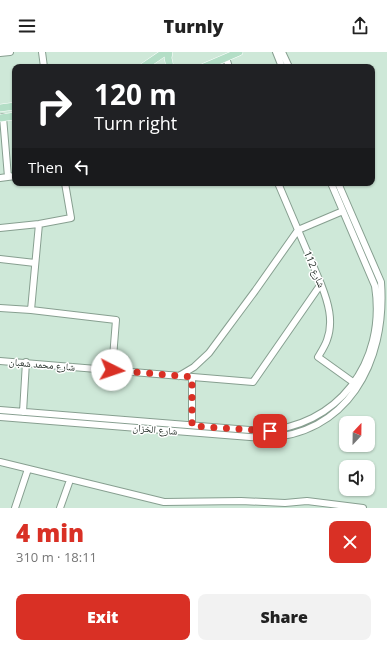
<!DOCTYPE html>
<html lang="en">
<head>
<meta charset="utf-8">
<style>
	:root { --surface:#fff; --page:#f2f2f2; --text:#222; --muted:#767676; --accent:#d93025 }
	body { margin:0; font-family:"Open Sans","Noto Naskh Arabic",sans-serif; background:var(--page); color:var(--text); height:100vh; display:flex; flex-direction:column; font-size:15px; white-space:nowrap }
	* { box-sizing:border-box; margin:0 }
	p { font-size:13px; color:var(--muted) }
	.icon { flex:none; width:22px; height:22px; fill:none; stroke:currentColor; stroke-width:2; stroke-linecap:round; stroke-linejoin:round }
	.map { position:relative; height:456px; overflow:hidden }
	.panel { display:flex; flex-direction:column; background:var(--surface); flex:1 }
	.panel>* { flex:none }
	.hud { position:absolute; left:12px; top:12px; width:363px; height:122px; border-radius:8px; box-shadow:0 1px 3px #0004; background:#202124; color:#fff; overflow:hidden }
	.needle { width:26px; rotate:22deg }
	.controls { position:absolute; left:339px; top:364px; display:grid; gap:8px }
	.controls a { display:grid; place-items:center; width:36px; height:36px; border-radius:8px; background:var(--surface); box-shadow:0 1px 3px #0004; font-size:20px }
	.pin { position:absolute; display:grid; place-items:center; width:34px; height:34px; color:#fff; margin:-17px; border-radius:8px; box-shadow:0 2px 6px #0006 }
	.me { position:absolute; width:44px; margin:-22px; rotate:94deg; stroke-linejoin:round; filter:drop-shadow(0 0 3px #0008) }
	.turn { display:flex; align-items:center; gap:14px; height:84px; padding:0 16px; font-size:18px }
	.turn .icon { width:52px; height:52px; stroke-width:2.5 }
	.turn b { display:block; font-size:28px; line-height:34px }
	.then { display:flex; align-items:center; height:38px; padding:0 16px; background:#0003; gap:8px; font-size:15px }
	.round { display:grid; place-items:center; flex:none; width:42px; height:42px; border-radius:8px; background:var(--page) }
	.headline { display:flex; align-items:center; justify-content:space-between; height:68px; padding:0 16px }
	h1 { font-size:24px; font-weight:800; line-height:30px; color:var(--accent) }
	.cta { display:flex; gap:8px; margin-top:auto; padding:8px 16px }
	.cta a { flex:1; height:46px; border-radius:8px; background:var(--accent); color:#fff; font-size:16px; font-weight:800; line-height:46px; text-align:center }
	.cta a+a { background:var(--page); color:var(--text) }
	header { display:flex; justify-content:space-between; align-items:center; height:52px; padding:0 16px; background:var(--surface); font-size:18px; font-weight:800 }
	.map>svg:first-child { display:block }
</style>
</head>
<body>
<header><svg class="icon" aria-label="menu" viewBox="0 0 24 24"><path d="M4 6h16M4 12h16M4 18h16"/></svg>Turnly<svg class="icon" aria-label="share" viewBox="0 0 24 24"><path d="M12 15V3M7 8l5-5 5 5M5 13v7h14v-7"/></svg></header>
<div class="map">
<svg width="387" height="456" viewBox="0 0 387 456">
	<rect width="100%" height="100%" fill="#cee8d8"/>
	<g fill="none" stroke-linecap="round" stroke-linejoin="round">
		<!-- minor casing -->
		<g stroke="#879f90" stroke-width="8">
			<path id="minor" d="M42,0L44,15
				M276,0L282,15
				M282,0L289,15
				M0,1L10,0
				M226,6L229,15
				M3,65L8,125
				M0,126L15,124
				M278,131L321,232C328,250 334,269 327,288C325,294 321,300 318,305L357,333
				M0,176L39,172L71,166L65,131
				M0,207L35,211
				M0,256L31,258L116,268L112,318
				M31,258L39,172
				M0,309L253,330L321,232
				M179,324L194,315L209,301L255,239L298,178L343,159
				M0,358L261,379C337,376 387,311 375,234L331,131
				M23,360L26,310
				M0,365L263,386C346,384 387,312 381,230L338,131
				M192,373V325
				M0,410L164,450L241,449L285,451L307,449L363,456
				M15,456L28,417
				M60,456L70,428"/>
		</g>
		<!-- major casing -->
		<g stroke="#fff" stroke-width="8">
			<path id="major" d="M169,0L168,6L170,15
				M143,15L165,0
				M204,15L239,0
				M0,56L15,54
				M0,66L15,64"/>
		</g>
		<!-- minor -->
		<use href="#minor" stroke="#fff" stroke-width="6"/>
		<!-- major -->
		<use href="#major" stroke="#b3dec6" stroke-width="7"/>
	</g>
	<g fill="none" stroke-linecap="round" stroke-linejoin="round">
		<!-- route -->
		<path stroke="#d93025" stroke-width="7" stroke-dasharray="0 12.6" d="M112,318L192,325V374L270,379"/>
	</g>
	<g text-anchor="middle" stroke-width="3" stroke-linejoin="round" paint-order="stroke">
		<!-- street labels -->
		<g font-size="10" fill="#212b25" stroke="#fff">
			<text transform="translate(315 217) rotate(67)" y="4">شارع 112</text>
			<text transform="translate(42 312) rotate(5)" y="4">شارع محمد شعبان</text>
			<text transform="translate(155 377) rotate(5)" y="4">شارع الخزان</text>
		</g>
	</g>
</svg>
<div class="controls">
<a><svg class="needle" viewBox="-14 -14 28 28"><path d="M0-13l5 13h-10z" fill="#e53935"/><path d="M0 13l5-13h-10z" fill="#767676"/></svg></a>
<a><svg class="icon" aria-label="sound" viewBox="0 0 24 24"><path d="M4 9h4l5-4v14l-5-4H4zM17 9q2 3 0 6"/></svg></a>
</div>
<div class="pin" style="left:270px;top:379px;background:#d93025"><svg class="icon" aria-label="arrive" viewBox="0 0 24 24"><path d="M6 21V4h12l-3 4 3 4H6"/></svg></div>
<svg class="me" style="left:112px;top:318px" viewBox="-20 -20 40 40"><circle r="19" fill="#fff"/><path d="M0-13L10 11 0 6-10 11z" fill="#d93025"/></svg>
<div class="hud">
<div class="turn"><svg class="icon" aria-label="right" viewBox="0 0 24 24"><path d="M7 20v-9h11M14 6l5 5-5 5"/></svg><div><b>120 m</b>Turn right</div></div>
<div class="then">Then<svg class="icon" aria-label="left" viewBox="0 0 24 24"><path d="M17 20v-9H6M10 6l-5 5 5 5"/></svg></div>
</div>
</div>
<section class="panel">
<div class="headline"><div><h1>4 min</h1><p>310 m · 18:11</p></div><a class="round" style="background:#d93025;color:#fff"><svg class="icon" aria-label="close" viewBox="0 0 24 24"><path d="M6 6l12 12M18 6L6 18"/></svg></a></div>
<div class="cta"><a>Exit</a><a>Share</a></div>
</section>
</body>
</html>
